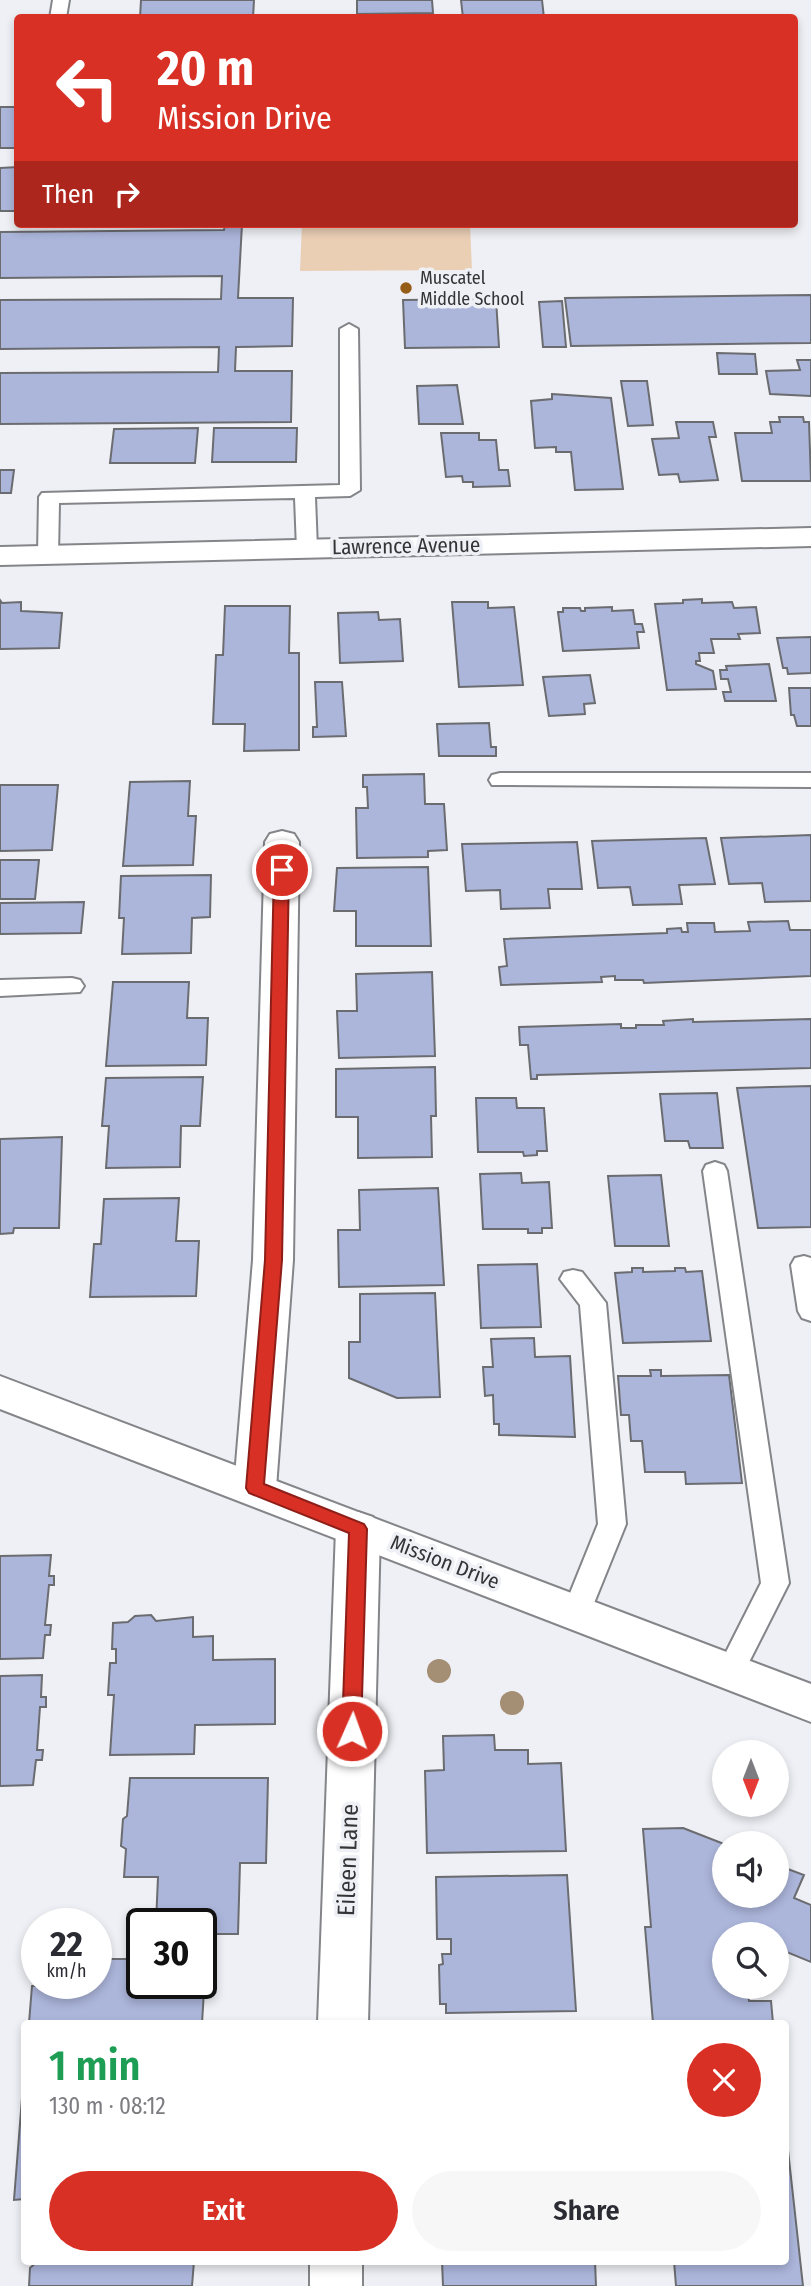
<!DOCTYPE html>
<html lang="en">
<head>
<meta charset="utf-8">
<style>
	:root { --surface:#fff; --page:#f7f7f7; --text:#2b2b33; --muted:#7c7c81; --accent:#d93025 }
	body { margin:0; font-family:"Fira Sans Condensed",sans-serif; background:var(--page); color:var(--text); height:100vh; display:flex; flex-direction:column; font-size:26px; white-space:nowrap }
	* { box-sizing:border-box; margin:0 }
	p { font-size:23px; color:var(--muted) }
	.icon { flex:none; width:38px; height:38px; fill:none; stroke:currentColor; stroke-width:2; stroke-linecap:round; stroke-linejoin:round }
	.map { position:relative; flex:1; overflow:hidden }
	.details { position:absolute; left:21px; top:2020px; width:768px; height:245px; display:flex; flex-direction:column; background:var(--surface); border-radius:7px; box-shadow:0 4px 10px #0003 }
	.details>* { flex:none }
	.hud { position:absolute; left:14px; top:14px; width:784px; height:214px; border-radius:7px; box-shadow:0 4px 10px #0003; background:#d93025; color:#fff; overflow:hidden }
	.needle { width:46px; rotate:180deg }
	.tools { position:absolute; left:712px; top:1740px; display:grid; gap:14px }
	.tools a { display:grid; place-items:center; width:77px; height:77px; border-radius:50%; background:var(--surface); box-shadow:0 4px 10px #0003; font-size:35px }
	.speed { position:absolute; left:21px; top:1908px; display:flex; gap:14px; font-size:35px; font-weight:700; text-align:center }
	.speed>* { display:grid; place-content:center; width:91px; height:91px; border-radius:50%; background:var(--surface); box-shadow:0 4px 10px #0003; line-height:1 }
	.speed small { font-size:18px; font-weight:400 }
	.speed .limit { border:4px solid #111; border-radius:10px; background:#fff; color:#111 }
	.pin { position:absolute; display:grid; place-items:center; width:60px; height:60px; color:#fff; margin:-30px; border:4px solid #fff; border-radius:50%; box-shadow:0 2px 7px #0007 }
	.me { position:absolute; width:77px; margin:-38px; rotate:2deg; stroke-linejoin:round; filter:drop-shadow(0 0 5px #0008) }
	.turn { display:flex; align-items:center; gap:24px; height:147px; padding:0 28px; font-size:32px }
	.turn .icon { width:91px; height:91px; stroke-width:2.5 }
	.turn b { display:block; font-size:49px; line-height:60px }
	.then { display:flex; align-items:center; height:66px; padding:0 28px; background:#0003; gap:14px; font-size:26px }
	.round { display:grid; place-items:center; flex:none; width:74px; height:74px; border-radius:37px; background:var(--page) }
	.overview { display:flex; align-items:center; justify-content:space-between; height:119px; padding:0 28px }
	h1 { font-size:42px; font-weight:600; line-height:52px; color:#1e9e55 }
	.button { display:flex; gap:14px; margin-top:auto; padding:14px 28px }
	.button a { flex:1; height:80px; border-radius:42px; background:var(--accent); color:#fff; font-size:28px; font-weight:600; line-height:80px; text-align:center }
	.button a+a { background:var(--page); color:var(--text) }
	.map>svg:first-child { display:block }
</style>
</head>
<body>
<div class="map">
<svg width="811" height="2286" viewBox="0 0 811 2286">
	<rect width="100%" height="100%" fill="#eff0f5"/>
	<!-- green -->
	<path fill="#ebcfb5" d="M302,224H470L472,270L300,271Z"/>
	<!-- building -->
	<path fill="#acb6db" stroke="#6b6c70" stroke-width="2" d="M141,0H254L253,18H140Z
		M357,0H432L433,13L357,14Z
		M461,0H542L544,18H463Z
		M0,107H18V148H0Z
		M18,167V211H0V168Z
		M225,224H242L238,298H293L292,346L236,347L235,371H292L291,422L0,424V373L218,372L219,347L0,349V300L221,299L222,276L0,278V232L224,230Z
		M811,295V343L571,346L565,298Z
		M496,299L499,347L405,348L403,300Z
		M562,301L566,347H543L539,302Z
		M717,353L755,354L757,374H719Z
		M797,360H811V396L770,394L766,371L800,370Z
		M621,381H647L653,425L628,426Z
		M457,385L463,424H419L417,386Z
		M552,394L611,398L623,489L575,490L571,452H556V447L535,448L531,401L552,399Z
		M779,417H803L804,422H809L811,481H742L735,433H772L770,422H780Z
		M676,422H713L716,437H709L718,480L680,482L678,474L659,475L652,439L679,438Z
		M198,428L195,463H110L114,429Z
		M214,428H297L296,462H212Z
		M441,433H479V440H496L499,470H508L510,486L473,487V482H463L462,476L446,477Z
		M0,470H14L11,493H0Z
		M702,599V603L732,602L734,608L756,607L760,633L738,634L740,639H711L714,653H699L700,661H696V664L713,671L716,689L667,690L655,604L683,603V600Z
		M0,600L2,603L21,602V611L62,613L59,648L0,649Z
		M452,602H488V608L514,607L523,685L459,687Z
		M225,606H290L289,653H299V750L244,751L245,724H213L216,655H223Z
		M612,607V611L633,610L635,624H642L644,632H637L639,648L563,651L558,612H563V608H580L581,611H585V608Z
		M378,612L379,620L400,619L403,661L340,663L338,613Z
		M811,637V673L788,674L787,668H783L777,638Z
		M769,664L776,701H725L723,692H731L728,679H721L720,670H727L726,666Z
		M590,675L595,703L584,704L585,714L549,716L543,677Z
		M315,682H342L346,736L313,737V727H317Z
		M789,688H811V726H797L794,715H791Z
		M489,723L491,747H496V756H439L437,724Z
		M424,774L425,804H444L447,850L428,851V857L357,858L356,808H368L367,787H363V775Z
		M190,781L188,816H196L193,865L123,866L130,782Z
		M0,785H58L52,850L0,851Z
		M811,835V901L765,902L762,883L729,884L721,838Z
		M706,838L715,884L679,885L682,904L633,905L630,887L598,888L592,841Z
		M577,842L582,889H548L550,908L501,909L500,890L466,891L462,844Z
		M0,860H39L35,899H0Z
		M428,867L431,946H356V911H334L337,868Z
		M211,875L210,917L192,918L191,953L122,954L124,918H119L121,876Z
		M84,902L81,933L0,934V903Z
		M788,921L790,930H811V976L644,983L643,980H615V976L601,977L602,982L501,985L499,967L507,966L504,939L667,933V929L681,928L682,932H688L687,923H714L715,932L750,931L748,922Z
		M432,972L435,1056L339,1058L337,1011H357L356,974Z
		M113,982H189L187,1018H208L206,1065L106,1066Z
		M693,1019V1022L811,1019V1068L537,1075V1079H531L528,1045H520L519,1027L621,1024V1028H636V1025H664L663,1021Z
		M435,1067L436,1116H431L432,1157L358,1158V1117H336V1069Z
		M203,1077L200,1126H181L180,1167L106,1168L109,1126H102L106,1078Z
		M811,1086V1227L758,1228L737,1088Z
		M717,1093L723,1148H690L688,1141H665L660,1094Z
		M476,1098H516L517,1108H544L547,1151H537V1155L524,1156L523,1152H478Z
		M62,1137L59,1228H14L13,1233L0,1234V1139Z
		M521,1173L522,1183L549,1182L552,1228H542V1233H528V1229H483L480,1174Z
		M661,1175L669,1246H615L608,1176Z
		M438,1188L444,1285L339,1287L338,1230H360L359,1190Z
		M179,1198L176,1241H199L196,1296L90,1297L94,1244H101L104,1199Z
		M537,1264L541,1327L481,1328L478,1265Z
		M632,1268H643V1272L675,1271V1268H685L686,1272L702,1271L711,1341L623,1343L615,1273L632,1272Z
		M435,1293L440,1397L397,1398L349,1378V1342H360V1294Z
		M534,1338L535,1357L570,1356L575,1437L499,1435V1424H494L493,1395L485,1396L483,1367H493L491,1339Z
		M650,1370H661V1376L729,1375L742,1483L686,1484L685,1472H645L642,1441H631L629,1415H621L618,1376H651Z
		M51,1555L49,1576H54V1585H49L45,1625H51L50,1635H45L43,1658L0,1659V1556Z
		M151,1615L156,1621L193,1617V1637L213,1636V1660L275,1659V1724L195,1725L194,1754L110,1755L114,1695H108L110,1663H116V1649H112L113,1623L128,1622L135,1616Z
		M42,1675L41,1697H46V1707H40L37,1750H43L42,1760H36L33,1785L0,1786V1676Z
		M494,1735L495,1750H528V1764L561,1763L566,1851L427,1853L425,1771L444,1770L443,1736Z
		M130,1778H268L266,1863H240L238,1934H201V1923H156L158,1877H124L126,1849L121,1846L123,1819L127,1816Z
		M683,1828L724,1844V1895H777V1865L804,1875L794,1898L811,1905V1962L777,1948V1934H724V1986H747L749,2001H771L773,2023H653L645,1927H651L643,1829Z
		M567,1875L576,2011L446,2013V2004H440L439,1965L443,1964L442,1954H451V1939H437L436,1877Z
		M96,1959H142V1983H201V1959H206L202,2023H29L32,1986H51L52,1983H96Z
		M22,2098H24V2199L14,2200Z
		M786,2132L803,2286H676L674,2261H786Z
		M38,2261H194L192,2286H29L30,2268Z
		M442,2261H595L596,2286H443Z"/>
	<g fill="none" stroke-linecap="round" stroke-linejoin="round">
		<!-- lane casing -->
		<g stroke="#848589" stroke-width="4">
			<path id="lane" d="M53,0H69L66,18H50Z
				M349,324L358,329L360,490L350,496L315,497L317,549L314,553H300L297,549L295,498L59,503L58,555L55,559H41L38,555L39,497L42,493L340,485V329Z
				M500,773H811V787L492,785L489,780L492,775Z
				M72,978L80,980L84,986L80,992L0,996V980Z
				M715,1162L724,1165L727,1171L789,1583L740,1680L730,1684L720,1680L716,1672L761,1583L703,1171L706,1165Z
				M804,1256L811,1258V1321L802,1318L798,1311L791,1265L795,1258Z
				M573,1270L582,1272L606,1303L626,1524L590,1613L586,1621L576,1624L566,1621L562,1613L598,1524L580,1305L560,1279L564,1272Z"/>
		</g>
		<!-- street casing -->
		<g stroke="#848589" stroke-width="4">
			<path id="street" d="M811,528V546L0,565V547Z
				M282,831L294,834L299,842L293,1260L276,1488L270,1500L255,1505L240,1500L234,1488L253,1260L265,842L270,834Z
				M358,1512L373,1517L380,1529L368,2023H318L336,1529L343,1517Z
				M310,2261H362V2286H310Z"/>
		</g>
		<!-- secondary casing -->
		<g stroke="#848589" stroke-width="4">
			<path id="secondary" d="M0,1376L811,1684V1722L0,1409Z"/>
		</g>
		<!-- lane -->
		<use href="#lane" fill="#fff" fill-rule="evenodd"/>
		<!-- street -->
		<use href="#street" fill="#fff" fill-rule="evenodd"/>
		<!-- secondary -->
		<use href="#secondary" fill="#fff" fill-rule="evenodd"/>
	</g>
	<!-- trees -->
	<g fill="#a48e74">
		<circle cx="439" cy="1671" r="12"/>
		<circle cx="512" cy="1703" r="12"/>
	</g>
	<!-- route -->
	<path fill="#d93025" stroke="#8d1f18" stroke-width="2" d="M282,865L289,870L282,1260L264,1484L364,1524L367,1529L361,1731L358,1737L352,1739L345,1737L342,1731L349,1533L249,1493L246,1488L265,1260L274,870Z"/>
	<!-- markers -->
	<circle fill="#965d19" stroke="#eff0f5" stroke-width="2.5" cx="406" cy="288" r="7"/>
	<g text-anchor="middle" stroke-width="7" stroke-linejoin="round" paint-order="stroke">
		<!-- far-poi labels -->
		<g font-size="18" fill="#343436" stroke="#eff0f5" text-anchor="start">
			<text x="420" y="284">Muscatel<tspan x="420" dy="21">Middle School</tspan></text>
		</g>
		<!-- street labels -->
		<g font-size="21" fill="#343436" stroke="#eff0f5">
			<text transform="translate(406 546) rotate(-1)" y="7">Lawrence Avenue</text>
			<text transform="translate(445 1562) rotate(21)" y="7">Mission Drive</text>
		</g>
		<!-- near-street labels -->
		<g font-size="24" fill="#343436" stroke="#eff0f5">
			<text transform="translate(348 1860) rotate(-88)" y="8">Eileen Lane</text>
		</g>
	</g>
</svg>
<div class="tools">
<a><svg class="needle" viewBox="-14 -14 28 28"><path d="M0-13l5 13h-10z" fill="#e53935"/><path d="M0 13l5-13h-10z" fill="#7c7c81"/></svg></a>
<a><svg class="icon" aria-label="sound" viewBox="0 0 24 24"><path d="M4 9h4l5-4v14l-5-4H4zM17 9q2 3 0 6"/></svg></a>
<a><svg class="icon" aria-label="search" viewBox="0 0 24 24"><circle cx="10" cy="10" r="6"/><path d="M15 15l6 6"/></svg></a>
</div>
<div class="speed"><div>22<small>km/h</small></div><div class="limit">30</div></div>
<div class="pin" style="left:282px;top:870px;background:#d93025"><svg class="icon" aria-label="arrive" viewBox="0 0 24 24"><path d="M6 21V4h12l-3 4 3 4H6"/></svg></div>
<svg class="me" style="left:352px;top:1731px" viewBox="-20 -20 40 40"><circle r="17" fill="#d93025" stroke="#fff" stroke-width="3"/><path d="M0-11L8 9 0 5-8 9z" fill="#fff"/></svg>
<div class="hud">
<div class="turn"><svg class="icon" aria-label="left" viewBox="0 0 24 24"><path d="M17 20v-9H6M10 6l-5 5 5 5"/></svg><div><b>20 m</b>Mission Drive</div></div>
<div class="then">Then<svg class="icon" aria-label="right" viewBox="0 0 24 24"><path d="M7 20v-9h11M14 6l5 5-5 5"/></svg></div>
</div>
<section class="details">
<div class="overview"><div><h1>1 min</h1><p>130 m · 08:12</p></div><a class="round" style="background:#d93025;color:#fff"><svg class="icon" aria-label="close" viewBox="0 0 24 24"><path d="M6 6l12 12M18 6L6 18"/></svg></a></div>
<div class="button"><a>Exit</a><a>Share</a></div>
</section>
</div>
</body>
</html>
